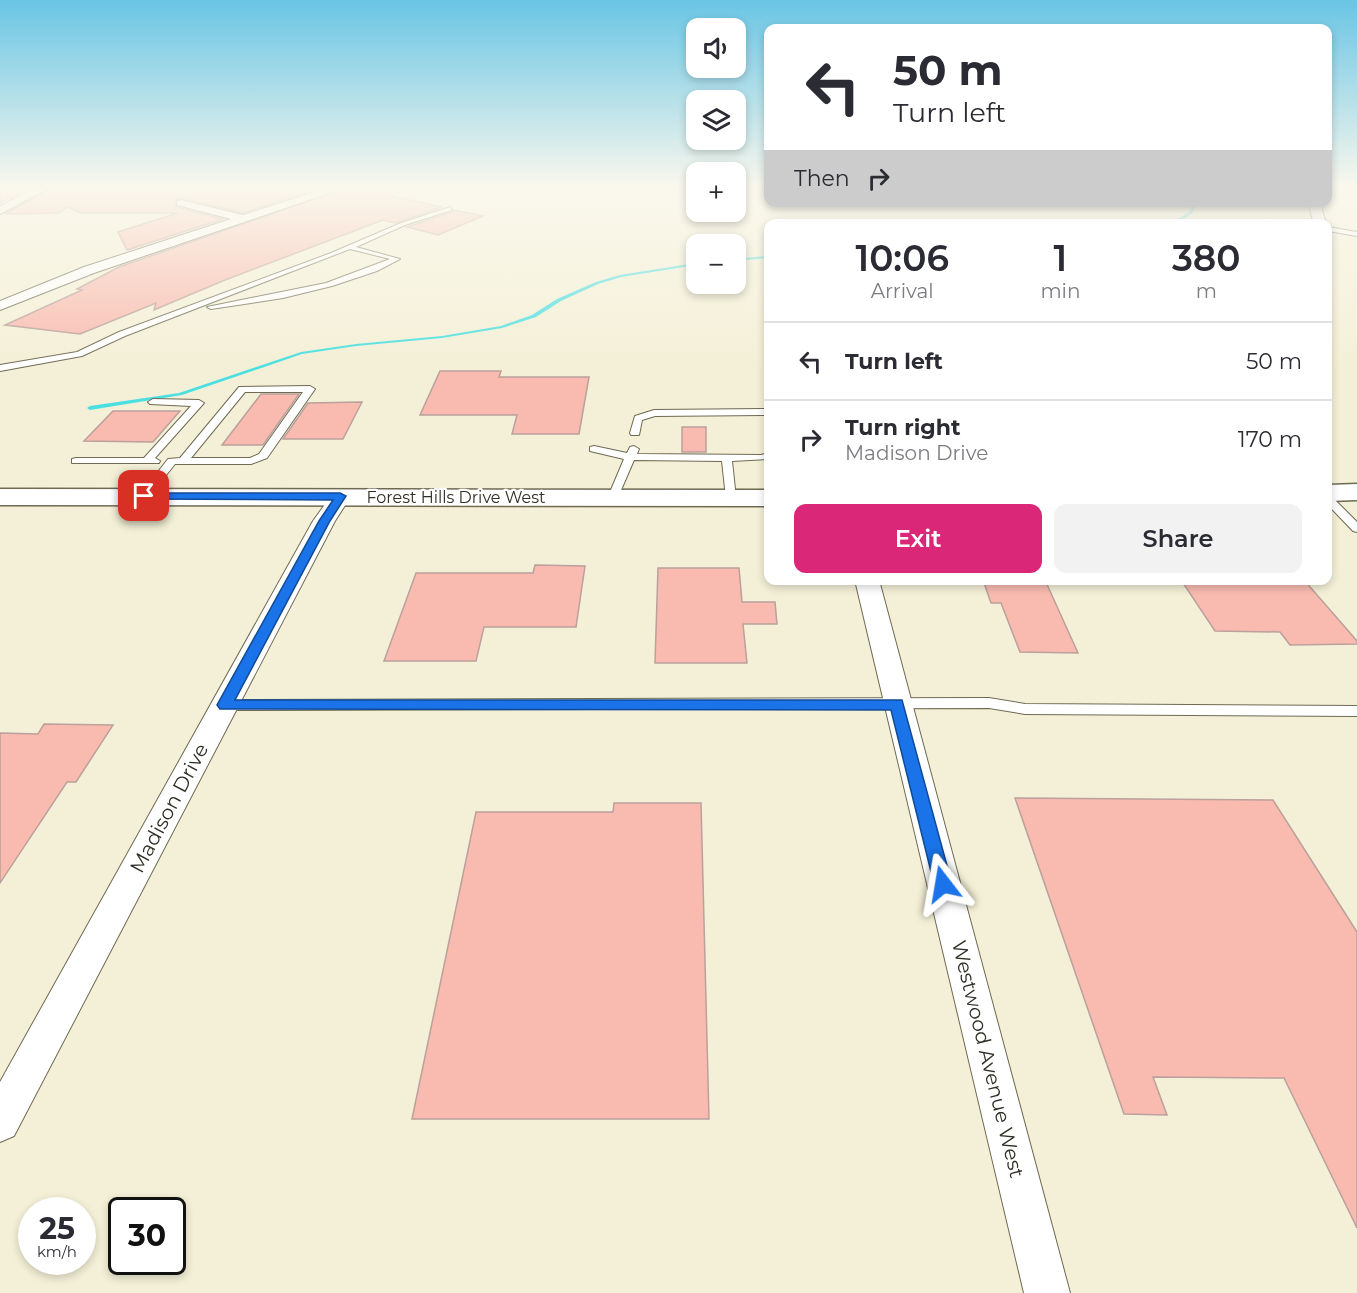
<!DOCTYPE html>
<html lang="en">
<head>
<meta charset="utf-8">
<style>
	:root { --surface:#fff; --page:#f2f2f3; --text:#2b2b33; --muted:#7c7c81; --line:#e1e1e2; --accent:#db2777 }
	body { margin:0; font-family:Montserrat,sans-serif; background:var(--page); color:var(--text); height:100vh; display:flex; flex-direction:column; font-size:22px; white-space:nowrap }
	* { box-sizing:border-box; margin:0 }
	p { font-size:20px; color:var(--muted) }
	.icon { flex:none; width:33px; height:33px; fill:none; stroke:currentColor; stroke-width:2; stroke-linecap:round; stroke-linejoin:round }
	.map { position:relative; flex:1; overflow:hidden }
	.side { position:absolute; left:764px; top:219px; width:568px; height:366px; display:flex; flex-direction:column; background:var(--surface); border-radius:12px; box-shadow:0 3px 9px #0003 }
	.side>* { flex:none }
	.hud { position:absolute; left:764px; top:24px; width:568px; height:183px; border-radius:12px; box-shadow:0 3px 9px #0003; background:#fff; color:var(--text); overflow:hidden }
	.buttons { position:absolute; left:686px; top:18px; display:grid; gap:12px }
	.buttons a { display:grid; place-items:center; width:60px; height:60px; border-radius:12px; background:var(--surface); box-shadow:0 3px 9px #0003; font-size:30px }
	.speed { position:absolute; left:18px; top:1197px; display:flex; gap:12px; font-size:30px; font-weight:700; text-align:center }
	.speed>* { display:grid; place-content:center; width:78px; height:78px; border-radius:50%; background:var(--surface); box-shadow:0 3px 9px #0003; line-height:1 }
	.speed small { font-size:15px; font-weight:400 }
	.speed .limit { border:3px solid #111; border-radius:9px; background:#fff; color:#111 }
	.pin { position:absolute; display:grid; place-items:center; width:51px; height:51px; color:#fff; margin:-26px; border-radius:12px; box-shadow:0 3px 9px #0006 }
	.me { position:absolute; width:66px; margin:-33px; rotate:346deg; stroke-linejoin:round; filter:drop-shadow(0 0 4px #0008) }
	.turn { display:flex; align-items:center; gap:21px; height:126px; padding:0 30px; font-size:27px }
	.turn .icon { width:78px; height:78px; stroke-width:2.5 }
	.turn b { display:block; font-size:42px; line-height:51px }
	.then { display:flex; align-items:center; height:57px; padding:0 30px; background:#0003; gap:12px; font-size:22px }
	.eta { display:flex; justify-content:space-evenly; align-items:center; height:102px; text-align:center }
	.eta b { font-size:36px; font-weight:600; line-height:42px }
	.primary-button { display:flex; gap:12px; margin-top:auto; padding:12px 30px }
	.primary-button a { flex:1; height:69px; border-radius:12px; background:var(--accent); color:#fff; font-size:24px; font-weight:600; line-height:69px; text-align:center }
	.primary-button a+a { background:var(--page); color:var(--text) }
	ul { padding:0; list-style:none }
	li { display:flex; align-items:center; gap:18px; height:78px; padding:0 30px; border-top:2px solid var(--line) }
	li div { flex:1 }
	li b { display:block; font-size:22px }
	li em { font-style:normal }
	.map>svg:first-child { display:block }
</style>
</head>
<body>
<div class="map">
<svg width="1357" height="1293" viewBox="0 0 1357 1293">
	<rect width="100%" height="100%" fill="#f4f0d7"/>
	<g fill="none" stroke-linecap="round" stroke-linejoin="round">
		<!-- stream -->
		<path fill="#4bdfe1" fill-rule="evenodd" d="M1193,202H1196L1192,214L1174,224H1169L1189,212Z
			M768,256V258L735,261V259Z
			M696,263V265L621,277L598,284L561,301L536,317L502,328L442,338L356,346L302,354L182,395L90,410L87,408L90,406L179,393L301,352L356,344L442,336L501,326L532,315L557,299L596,282L620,275Z"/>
	</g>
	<!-- building -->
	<path fill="#f9bbb0" stroke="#bba09b" stroke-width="1.5" d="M0,186H34L0,203Z
		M55,186H176L206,191L219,186H325L243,213L182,198L176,199V207L223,219L127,250L118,232L178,213H81L68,207L58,213L5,214Z
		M352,186H413L391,196L442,207L395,223L383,220L225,280L154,310L156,303L80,334L5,325L82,290L77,289L119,267Z
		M454,210L483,216L438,235L407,227L453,212Z
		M440,371H501L499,377H589L579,434H512L517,415H420Z
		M261,394H299L263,445H222Z
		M362,402L343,439H283L308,403Z
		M113,411H180L153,442L84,441Z
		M682,427H706V452H682Z
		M535,565L585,566L576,627H484L476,661H384L416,573H533Z
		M658,568H739L742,602H775L777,624H743L747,663H655Z
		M983,580H1045L1078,653L1020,652L1001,603H991Z
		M1181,580H1304L1357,641V644L1290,645L1280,632L1215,631Z
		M44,724L113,725L76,782H67L0,883V733L38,734Z
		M1015,798L1273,800L1357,932V1228L1284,1078L1153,1077L1167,1115L1124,1114Z
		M614,803H701L709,1119H412L476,812H613Z"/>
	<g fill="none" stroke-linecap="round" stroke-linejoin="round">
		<!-- lane casing -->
		<g stroke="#6e6a54" stroke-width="2">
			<path id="lane" d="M450,207L452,210L405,225L356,247L400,259L377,271L332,286L283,298L211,309L207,307L326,283L390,259L350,249L125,336L82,356L0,371V365L77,352L119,332L331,253L401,223Z
				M1328,227L1357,232V236L1328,231Z
				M310,386L315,389L267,458L251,464H175L148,498H140L139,496L168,459L180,458L239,387ZM245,392H303L259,454L250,458H191Z
				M153,399L199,400L204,403L155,458L160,461L159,463H72V459L76,458H144L191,406L150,404L148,402Z
				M768,409V415L655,416L642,420L639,435H631L630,433L635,416L654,410Z
				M594,446L627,453L630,447L634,446L639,449L637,454L761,455L768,453V459L732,461L736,498L731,501L726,498L722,461L634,460L618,497L613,500L608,497L624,459L590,451V447Z
				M1328,496L1332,497L1357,522V532L1353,531L1328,505Z
				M989,698L1025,704L1357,706V716L1025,714L989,708L225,710L220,709L218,705L220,701L225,700Z"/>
		</g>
		<!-- street casing -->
		<g stroke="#6e6a54" stroke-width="2">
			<path id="street" d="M39,186H53L0,214V206Z
				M333,186H350L94,273L0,310V301L84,267L231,219L177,205V201L181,200L243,215Z
				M1308,202H1320L1326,224H1314Z
				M341,490L348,492L351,496L335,521L14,1136L0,1142V1082L313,521L334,492Z
				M855,580H879L1070,1293H1024Z"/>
		</g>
		<!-- secondary casing -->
		<g stroke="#6e6a54" stroke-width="3">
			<path id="secondary" d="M1357,484V500L1328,501V485Z
				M0,489L768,490V506L0,505Z"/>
		</g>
		<!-- lane -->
		<use href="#lane" fill="#fff" fill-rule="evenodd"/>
		<!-- street -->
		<use href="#street" fill="#fff" fill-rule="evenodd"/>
		<!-- secondary -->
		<use href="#secondary" fill="#fff" fill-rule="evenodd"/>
	</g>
	<!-- sky -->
	<linearGradient id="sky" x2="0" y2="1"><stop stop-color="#69c5e5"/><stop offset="0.51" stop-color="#faf8ed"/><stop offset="1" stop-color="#faf8ed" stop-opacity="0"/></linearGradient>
	<rect width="1357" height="367" fill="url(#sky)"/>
	<!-- route -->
	<path fill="#1a73e8" stroke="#114b97" stroke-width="1.5" d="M144,493H340L346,496L330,521L235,700H902L952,884L949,890L943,892L937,890L934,884L891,710L220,709L217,705L319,521L333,500L140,499L138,496Z"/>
	<g text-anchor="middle" stroke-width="4.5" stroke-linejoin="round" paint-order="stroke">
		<!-- street labels -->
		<g font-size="16" fill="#302e25" stroke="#fff">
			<text x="456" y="503">Forest Hills Drive West</text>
		</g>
		<!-- near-street labels -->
		<g font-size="20" fill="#302e25" stroke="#fff">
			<text transform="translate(169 808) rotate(-62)" y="7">Madison Drive</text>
			<text transform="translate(988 1059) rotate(76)" y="7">Westwood Avenue West</text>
		</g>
	</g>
</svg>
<div class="buttons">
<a><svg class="icon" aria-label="sound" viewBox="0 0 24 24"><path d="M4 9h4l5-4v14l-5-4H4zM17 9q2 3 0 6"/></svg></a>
<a><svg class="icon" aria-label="layers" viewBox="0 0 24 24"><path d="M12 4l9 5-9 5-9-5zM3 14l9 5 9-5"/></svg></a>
<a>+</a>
<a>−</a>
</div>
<div class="speed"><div>25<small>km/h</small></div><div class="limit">30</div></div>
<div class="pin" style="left:144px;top:496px;background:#d93025"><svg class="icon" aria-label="arrive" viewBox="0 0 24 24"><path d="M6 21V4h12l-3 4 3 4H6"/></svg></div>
<svg class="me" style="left:943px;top:884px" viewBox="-20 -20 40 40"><path d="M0-17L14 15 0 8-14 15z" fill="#1a73e8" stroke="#fff" stroke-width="4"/></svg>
<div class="hud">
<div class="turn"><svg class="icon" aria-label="left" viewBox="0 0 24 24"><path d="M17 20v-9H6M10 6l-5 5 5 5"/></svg><div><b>50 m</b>Turn left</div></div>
<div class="then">Then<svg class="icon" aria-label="right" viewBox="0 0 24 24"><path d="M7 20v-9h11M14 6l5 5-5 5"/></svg></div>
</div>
<section class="side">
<div class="eta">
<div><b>10:06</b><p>Arrival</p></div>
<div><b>1</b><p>min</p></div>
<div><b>380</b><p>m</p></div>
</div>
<ul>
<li><svg class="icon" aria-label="left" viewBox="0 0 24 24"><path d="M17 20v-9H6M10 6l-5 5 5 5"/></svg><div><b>Turn left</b></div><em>50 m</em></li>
<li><svg class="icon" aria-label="right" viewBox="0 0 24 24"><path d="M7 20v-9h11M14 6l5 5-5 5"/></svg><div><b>Turn right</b><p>Madison Drive</p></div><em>170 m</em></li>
</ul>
<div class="primary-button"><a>Exit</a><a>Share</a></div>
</section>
</div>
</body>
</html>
